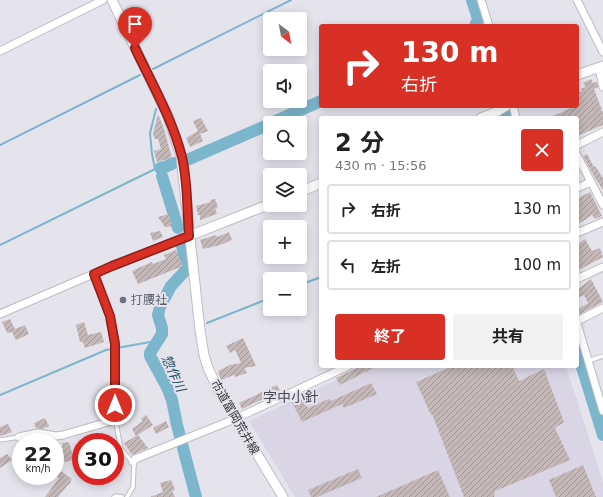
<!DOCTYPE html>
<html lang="ja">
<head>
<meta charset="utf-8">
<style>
	:root { --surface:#fff; --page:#f2f2f2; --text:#222; --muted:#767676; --line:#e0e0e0; --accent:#d93025 }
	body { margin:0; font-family:"DejaVu Sans","Noto Sans JP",sans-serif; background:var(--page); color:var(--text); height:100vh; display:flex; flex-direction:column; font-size:15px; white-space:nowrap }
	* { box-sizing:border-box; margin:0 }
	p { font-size:13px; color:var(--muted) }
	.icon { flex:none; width:22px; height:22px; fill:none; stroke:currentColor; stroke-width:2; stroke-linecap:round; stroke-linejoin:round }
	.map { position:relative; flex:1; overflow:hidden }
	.side { position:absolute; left:319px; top:116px; width:260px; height:252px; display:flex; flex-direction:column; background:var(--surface); border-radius:4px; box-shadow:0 2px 10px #0003 }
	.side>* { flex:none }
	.guide { position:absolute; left:319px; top:24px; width:260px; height:84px; border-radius:4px; box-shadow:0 2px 10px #0003; background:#d93025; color:#fff; overflow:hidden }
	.needle { width:26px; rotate:148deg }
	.tools { position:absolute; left:263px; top:12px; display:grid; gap:8px }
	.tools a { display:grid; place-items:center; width:44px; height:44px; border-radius:4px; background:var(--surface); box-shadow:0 2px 10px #0003; font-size:20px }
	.speed { position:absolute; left:12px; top:433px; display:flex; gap:8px; font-size:20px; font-weight:700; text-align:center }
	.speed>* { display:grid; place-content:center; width:52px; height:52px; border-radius:50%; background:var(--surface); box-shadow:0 2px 10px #0003; line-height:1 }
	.speed small { font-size:10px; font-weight:400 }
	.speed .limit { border:6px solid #d22; background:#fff; color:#111 }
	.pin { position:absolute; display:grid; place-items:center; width:34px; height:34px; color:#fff; margin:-41px -17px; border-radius:50% 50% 50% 0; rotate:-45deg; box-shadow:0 0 4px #0007 }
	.pin .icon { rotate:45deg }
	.me { position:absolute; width:44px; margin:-22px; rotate:0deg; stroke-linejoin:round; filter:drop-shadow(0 0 3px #0008) }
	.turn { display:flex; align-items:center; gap:14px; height:84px; padding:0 16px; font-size:18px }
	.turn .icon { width:52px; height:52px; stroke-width:2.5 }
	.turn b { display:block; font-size:28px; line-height:34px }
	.round { display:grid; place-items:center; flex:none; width:42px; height:42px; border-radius:4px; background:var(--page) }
	.headline { display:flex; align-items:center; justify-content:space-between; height:68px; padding:0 16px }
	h1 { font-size:24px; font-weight:700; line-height:30px }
	.button { display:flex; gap:8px; margin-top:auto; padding:8px 16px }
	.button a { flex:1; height:46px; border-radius:4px; background:var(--accent); color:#fff; font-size:16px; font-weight:700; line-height:46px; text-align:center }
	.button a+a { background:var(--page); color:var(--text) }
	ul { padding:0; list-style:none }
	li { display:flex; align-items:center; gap:12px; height:50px; margin:0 8px 6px; padding:0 8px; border:2px solid var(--line); border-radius:4px }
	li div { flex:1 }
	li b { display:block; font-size:15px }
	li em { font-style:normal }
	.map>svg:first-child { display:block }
</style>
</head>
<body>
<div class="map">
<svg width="603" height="497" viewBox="0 0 603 497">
	<defs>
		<pattern id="building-hatch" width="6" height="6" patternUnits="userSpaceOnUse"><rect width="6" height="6" fill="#c4b9b8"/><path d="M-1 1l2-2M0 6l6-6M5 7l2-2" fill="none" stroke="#a09797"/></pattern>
	</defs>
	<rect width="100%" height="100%" fill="#e5e3ec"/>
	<!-- built -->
	<path fill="#d9d5e5" d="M366,366H566L603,482V497H295L249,421Z"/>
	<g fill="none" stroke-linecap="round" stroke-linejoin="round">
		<!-- stream -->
		<path stroke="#7cb6cd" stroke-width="2" d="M153,69L291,0
			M0,145L140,75
			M155,169L152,154L150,133L156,109
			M0,245L155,169L160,168
			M300,285L321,277
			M207,323L270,298
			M0,395L106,350L150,342"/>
		<!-- river -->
		<path stroke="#7cb6cd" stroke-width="12" d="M472,0L478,19L475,26
			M505,106L508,118
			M271,123L321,101
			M187,160L270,124
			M160,168L165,167L174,163
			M162,176L178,228
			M182,246L186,263L185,271L171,286L160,307L158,315L162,328V334L150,353V356L167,387L172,400L177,425L196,497
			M577,351L603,435"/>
	</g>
	<!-- building -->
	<path fill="url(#building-hatch)" d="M591,79L593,83L597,82L598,87L594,89L603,113V125L577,136V118H549L571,108L570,106H577V93L582,91L581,89L586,87L583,83Z
		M158,114L164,129L172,158L157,162L154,151L161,149L158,139H155L153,134Z
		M201,118L208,131L200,134L203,141L190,147L186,138L198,131L193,121Z
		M587,154L594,167L595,166L603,178V190L595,178L583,156Z
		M590,192L602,216L595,219L592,215L580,223L579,222L577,223V199Z
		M215,199L218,207L215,209L217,214L200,220V215H198L196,206L211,202L210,200Z
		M169,214L172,226L165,227L158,217Z
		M160,231L163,237L153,241L150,233Z
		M229,232L232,240L220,245L203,249L200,240L216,235L217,237Z
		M585,239L592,251L600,248L603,257L577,271V245Z
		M176,250L183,266L138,284L132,271L152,262L153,264L166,259L164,255Z
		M591,279L603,302L578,315L577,310L588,303L584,295L577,298V290Z
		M10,319L15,329L25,325L29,334L16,340L12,332L7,333L2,322Z
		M84,322L88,335L101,332L104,342L85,348L83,342H80L76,325Z
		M243,338L256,366L244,368L247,373L235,377L234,375L221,380L218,371L230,365L241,363L235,350L230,353L226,346Z
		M361,366H377L340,385L336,378Z
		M453,366H512L519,381L544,369L564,422L555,428L570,460L495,491L494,497H464L432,414L431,415L416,382Z
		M371,383L377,394L344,408L342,404L302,422L291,400L299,396L308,408L329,399L331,401Z
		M277,385L280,391L242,409L239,403Z
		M146,415L153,425L136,436L132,429L143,421L141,419Z
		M45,418L49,426L42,429L36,428L34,423Z
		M166,421L169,427L156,434L153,428Z
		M8,424L12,432L0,436V427Z
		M138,435L148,448L132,455L124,443Z
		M69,442L74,460L55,464V454L63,453L62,443Z
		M7,454L12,460L0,468V458Z
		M119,455L124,463L115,469V458Z
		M583,465L596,497H556L549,480Z
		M55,467L72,479L69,485H68L58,497H45L59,478L55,476Z
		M358,469L362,478L317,497H311L308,490Z
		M438,470L450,497H376Z
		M171,480L175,490L172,491L175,497H150L163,492L160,483Z"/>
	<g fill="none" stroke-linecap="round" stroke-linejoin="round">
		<!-- service casing -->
		<g stroke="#bdbcc4" stroke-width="5.5">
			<path id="service" d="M588,361L603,356
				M115,420L116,423L121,449L134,464L133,487L127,497
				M0,440L19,437
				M114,497L116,496L122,497"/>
		</g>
		<!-- minor casing -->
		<g stroke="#bdbcc4" stroke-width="9">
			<path id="minor" d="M481,0L489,26
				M577,0L603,52
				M0,51L103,0
				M599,68L603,87
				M513,106L516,118
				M577,145L603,132
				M577,155L603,205
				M577,188L591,182
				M577,233L603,222
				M577,279L603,267
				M0,314L112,266L189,236
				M577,321L603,308
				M577,323L603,411
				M19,437L38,433L56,436L63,435L115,420V344L110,316L94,274
				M133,462L135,459L235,419L348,366"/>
		</g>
		<!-- tertiary casing -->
		<g stroke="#bdbcc4" stroke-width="11">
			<path id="tertiary" d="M112,0L168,116L181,156L200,330L204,355L208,368L219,391L283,497
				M577,75L603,66
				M481,118L494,113L506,106
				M300,192L321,183
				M189,236L270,204"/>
		</g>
		<!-- service -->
		<use href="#service" stroke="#fff" stroke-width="3.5"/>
		<!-- minor -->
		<use href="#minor" stroke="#fff" stroke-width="7"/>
		<!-- tertiary -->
		<use href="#tertiary" stroke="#fff" stroke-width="9"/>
	</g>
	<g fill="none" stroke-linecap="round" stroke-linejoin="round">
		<!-- route casing -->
		<g stroke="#8d1f18" stroke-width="10">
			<path id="route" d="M115,405V344L110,316L94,274L112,266L189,236C187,210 188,183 182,157C172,118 152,84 135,48"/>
		</g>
		<!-- route -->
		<use href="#route" stroke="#d93025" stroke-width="7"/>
	</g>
	<!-- markers -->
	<circle fill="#6b7280" stroke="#e5e3ec" stroke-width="1.5" cx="123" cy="300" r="4"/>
	<g text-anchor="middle" stroke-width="4" stroke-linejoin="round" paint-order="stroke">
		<!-- worship labels -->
		<g font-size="12" fill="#5b616d" stroke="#e5e3ec" text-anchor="start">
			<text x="131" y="304">打腰社</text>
		</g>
		<!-- street labels -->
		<g font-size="12" fill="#353438" stroke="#e5e3ec">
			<text transform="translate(235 417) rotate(60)" y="4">市道富岡荒井線</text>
		</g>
		<!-- water labels -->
		<g font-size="13" font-style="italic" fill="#1f4f61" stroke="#e5e3ec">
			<text transform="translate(174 373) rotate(65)" y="5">惣作川</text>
		</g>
		<!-- quarter labels -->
		<g font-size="14" fill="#4a4950" stroke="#e5e3ec">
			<text x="291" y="402">字中小針</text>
		</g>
	</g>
</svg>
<div class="tools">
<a><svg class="needle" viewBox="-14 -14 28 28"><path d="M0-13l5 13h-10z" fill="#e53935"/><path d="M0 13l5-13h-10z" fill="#767676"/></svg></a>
<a><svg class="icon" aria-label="sound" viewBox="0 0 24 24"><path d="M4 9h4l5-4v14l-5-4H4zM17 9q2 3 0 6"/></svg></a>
<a><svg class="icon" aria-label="search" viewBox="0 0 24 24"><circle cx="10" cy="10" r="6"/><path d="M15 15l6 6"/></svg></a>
<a><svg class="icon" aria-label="layers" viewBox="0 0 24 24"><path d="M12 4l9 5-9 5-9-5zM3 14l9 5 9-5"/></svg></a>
<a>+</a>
<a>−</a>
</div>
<div class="speed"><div>22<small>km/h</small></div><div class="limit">30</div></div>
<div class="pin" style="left:135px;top:48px;background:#d93025"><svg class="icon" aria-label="arrive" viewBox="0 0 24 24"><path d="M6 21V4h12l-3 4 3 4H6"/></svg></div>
<svg class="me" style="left:115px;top:405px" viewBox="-20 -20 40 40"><circle r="17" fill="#d93025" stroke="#fff" stroke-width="3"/><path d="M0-11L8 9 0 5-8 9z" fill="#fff"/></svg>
<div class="guide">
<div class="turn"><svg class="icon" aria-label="right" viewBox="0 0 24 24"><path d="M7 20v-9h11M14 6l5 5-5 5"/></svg><div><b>130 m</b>右折</div></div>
</div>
<section class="side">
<div class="headline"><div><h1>2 分</h1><p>430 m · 15:56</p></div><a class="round" style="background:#d93025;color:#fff"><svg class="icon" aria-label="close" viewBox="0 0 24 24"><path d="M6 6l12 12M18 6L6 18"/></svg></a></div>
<ul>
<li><svg class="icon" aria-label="right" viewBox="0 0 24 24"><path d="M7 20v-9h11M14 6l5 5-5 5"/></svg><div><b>右折</b></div><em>130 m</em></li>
<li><svg class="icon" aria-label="left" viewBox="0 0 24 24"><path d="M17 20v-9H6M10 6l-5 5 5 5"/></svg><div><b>左折</b></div><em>100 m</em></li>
</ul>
<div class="button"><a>終了</a><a>共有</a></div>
</section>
</div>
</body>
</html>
